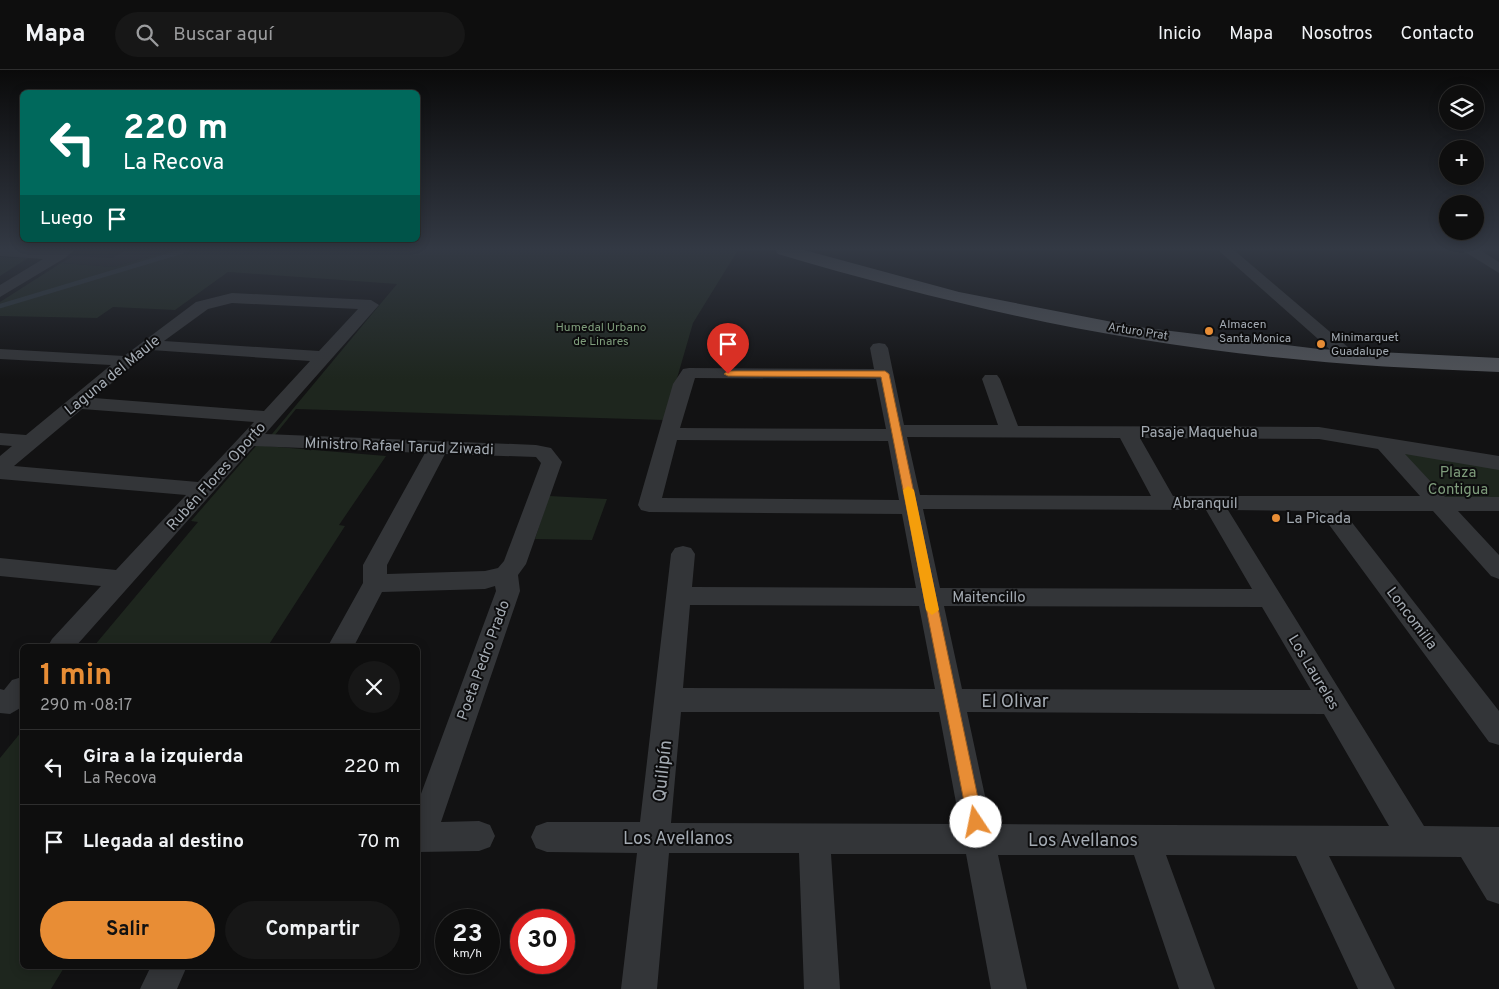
<!DOCTYPE html>
<html lang="es">
<head>
<meta charset="utf-8">
<style>
	:root { --surface:#0e0e0e; --page:#171717; --text:#f1f3f6; --muted:#9b9c9e; --line:#2e2e2e; --accent:#e88d35 }
	body { margin:0; font-family:Overpass,sans-serif; background:var(--page); color:var(--text); height:100vh; display:flex; flex-direction:column; font-size:19px; white-space:nowrap }
	* { box-sizing:border-box; margin:0 }
	p { font-size:16px; color:var(--muted) }
	.icon { flex:none; width:28px; height:28px; fill:none; stroke:currentColor; stroke-width:2; stroke-linecap:round; stroke-linejoin:round }
	.map { position:relative; flex:1; overflow:hidden }
	.drawer { position:absolute; left:20px; top:574px; width:400px; height:325px; display:flex; flex-direction:column; background:var(--surface); border-radius:8px; box-shadow:0 2px 12px #0003,0 0 0 1px var(--line) }
	.drawer>* { flex:none }
	.guide { position:absolute; left:20px; top:20px; width:400px; height:152px; border-radius:8px; box-shadow:0 2px 12px #0003,0 0 0 1px var(--line); background:#00695c; color:#fff; overflow:hidden }
	.buttons { position:absolute; left:1439px; top:15px; display:grid; gap:10px }
	.buttons a { display:grid; place-items:center; width:45px; height:45px; border-radius:50%; background:var(--surface); box-shadow:0 2px 12px #0003,0 0 0 1px var(--line); font-size:25px }
	.speed { position:absolute; left:435px; top:839px; display:flex; gap:10px; font-size:25px; font-weight:700; text-align:center }
	.speed>* { display:grid; place-content:center; width:65px; height:65px; border-radius:50%; background:var(--surface); box-shadow:0 2px 12px #0003,0 0 0 1px var(--line); line-height:1 }
	.speed small { font-size:12px; font-weight:400 }
	.speed .limit { border:8px solid #d22; background:#fff; color:#111 }
	.pin { position:absolute; display:grid; place-items:center; width:42px; height:42px; color:#fff; margin:-51px -21px; border-radius:50% 50% 50% 0; rotate:-45deg; box-shadow:0 0 5px #0007 }
	.pin .icon { rotate:45deg }
	.me { position:absolute; width:55px; margin:-28px; rotate:349deg; stroke-linejoin:round; filter:drop-shadow(0 0 4px #0008) }
	.turn { display:flex; align-items:center; gap:18px; height:105px; padding:0 20px; font-size:22px }
	.turn .icon { width:65px; height:65px; stroke-width:2.5 }
	.turn b { display:block; font-size:35px; line-height:42px }
	.then { display:flex; align-items:center; height:48px; padding:0 20px; background:#0003; gap:10px; font-size:19px }
	.round { display:grid; place-items:center; flex:none; width:52px; height:52px; border-radius:26px; background:var(--page) }
	.headline { display:flex; align-items:center; justify-content:space-between; height:85px; padding:0 20px }
	h1 { font-size:30px; font-weight:700; line-height:38px; color:var(--accent) }
	.cta { display:flex; gap:10px; margin-top:auto; padding:10px 20px }
	.cta a { flex:1; height:58px; border-radius:30px; background:var(--accent); color:#111; font-size:20px; font-weight:700; line-height:58px; text-align:center }
	.cta a+a { background:var(--page); color:var(--text) }
	ul { padding:0; list-style:none }
	li { display:flex; align-items:center; gap:15px; height:75px; padding:0 20px; border-top:1px solid var(--line) }
	li div { flex:1 }
	li b { display:block; font-size:19px }
	li em { font-style:normal }
	header { display:flex; align-items:center; gap:30px; box-sizing:border-box; height:70px; padding:0 25px; background:var(--surface); border-bottom:1px solid var(--line) }
	header strong { font-size:24px }
	nav { display:flex; gap:28px; margin-inline-start:auto; font-size:18px }
	.search { width:350px; height:45px; background:var(--page); display:flex; align-items:center; gap:12px; box-sizing:border-box; padding:0 18px; border-radius:28px; color:var(--muted); font-size:19px }
	.map>svg:first-child { display:block }
</style>
</head>
<body>
<header>
<strong>Mapa</strong>
<div class="search"><svg class="icon" aria-label="search" viewBox="0 0 24 24"><circle cx="10" cy="10" r="6"/><path d="M15 15l6 6"/></svg>Buscar aquí</div>
<nav><a>Inicio</a><a>Mapa</a><a>Nosotros</a><a>Contacto</a></nav>
</header>
<div class="map">
<svg width="1499" height="919" viewBox="0 0 1499 919">
	<rect width="100%" height="100%" fill="#121213"/>
	<!-- built -->
	<path fill="#1e1e20" d="M126,180H171L114,197L61,193L74,186L112,188Z"/>
	<!-- green -->
	<path fill="#1e261e" d="M171,180H738L693,253L665,350L296,339L266,376L386,386L339,455L345,456L268,576H94L198,452L191,451L256,376H262L397,214L228,202L175,240L113,237L97,248L0,246V232L61,193L114,197Z
		M0,187L28,188L0,206Z
		M1399,379L1499,398V432H1449Z
		M549,426L607,429L592,470L535,469Z
		M22,661V896H65L51,919H0V688Z"/>
	<g fill="none" stroke-linecap="round" stroke-linejoin="round">
		<!-- stream -->
		<path stroke="#2c363b" stroke-width="4.5" d="M0,236L187,180"/>
		<!-- minor -->
		<path fill="#333538" fill-rule="evenodd" d="M0,180H74L65,188L0,227V215L43,189L0,186Z
			M1218,180H1234L1356,284L1359,288L1356,292H1344Z
			M1462,180H1480L1499,192V203Z
			M232,223L371,230L379,235L265,364L536,375L551,378L562,392L526,494L518,505L520,521L441,752L479,751L490,755L495,766L490,777L479,781L418,782V732L496,521L495,516L485,519L382,522L354,576H328L363,513V495L425,383L254,376L76,576H48L52,569L101,516L0,506V488L116,500L186,425L0,409V386L12,376L0,375V363L26,365L111,295L0,289V279L124,286L196,232ZM232,233L358,239L319,281L164,271L208,239ZM151,280L310,291L264,341L94,328ZM82,339L254,352L198,412L14,396ZM445,384L536,387L541,393L504,491L498,498L485,501L387,504V495Z
			M879,273L885,274L888,278L904,355H998L982,309L985,305H997L1000,309L1018,356L1319,357L1499,386V400L1405,384L1445,427H1499V441H1458L1499,485V509L1491,506L1433,441H1343L1499,641V675L1489,672L1319,441L1228,440L1424,756L1499,757V834L1487,830L1461,787L1329,786L1395,919H1358L1296,786L1166,785L1215,919H1179L1134,785H998L1027,919H991L966,784H831L840,919H804L799,783H669L657,919H621L637,783L547,782L536,778L531,767L536,756L547,752H640L671,484L675,478L683,476L691,478L695,484L692,517L916,518L902,444L649,442L641,440L638,435L673,314L683,299L689,298L874,299L870,278L873,274ZM695,308L876,309L886,359L680,358ZM907,367L1120,368L1151,426L920,425ZM1140,368L1319,369L1378,379L1420,426H1173ZM677,370L888,371L899,430L662,428ZM923,439L1206,440L1252,519L940,518ZM690,535L919,536L935,619L683,618ZM944,536L1262,537L1311,620L962,619ZM681,642H939L960,754L671,753ZM967,642L1324,644L1389,756L991,754Z
			M22,607V637L10,644L0,643V619L4,620L12,610Z
			M151,896H187L177,919H140Z"/>
		<!-- major -->
		<path fill="#4f5257" fill-rule="evenodd" d="M775,180H804L959,222L1138,257L1319,279L1499,288V302C1378,298 1258,289 1138,269C1016,249 896,219 778,184Z"/>
	</g>
	<!-- sky -->
	<linearGradient id="sky" x2="0" y2="1"><stop stop-color="#0a0a0a"/><stop offset="0.58" stop-color="#333944"/><stop offset="1" stop-color="#333944" stop-opacity="0"/></linearGradient>
	<rect width="1499" height="309" fill="url(#sky)"/>
	<!-- route -->
	<path fill="#e88d35" stroke="#975c22" d="M885,301L889,304L983,752L981,757L976,760L970,757L968,752L881,307L728,306L724,304L728,301Z"/>
	<!-- slow -->
	<path fill="#f59e0b" d="M908,416L914,420L939,540L932,545L926,540L903,420Z"/>
	<!-- markers -->
	<g fill="#e88d35" stroke="#0d0d0e" stroke-width="2">
		<circle cx="1209" cy="261" r="5"/>
		<circle cx="1321" cy="274" r="5"/>
		<circle cx="1276" cy="448" r="5"/>
	</g>
	<g text-anchor="middle" stroke-width="4" stroke-linejoin="round" paint-order="stroke">
		<!-- far-poi labels -->
		<g font-size="12" fill="#a4abb3" stroke="#0d0d0e" text-anchor="start">
			<text x="1219" y="258">Almacen<tspan x="1219" dy="14">Santa Monica</tspan></text>
			<text x="1331" y="271">Minimarquet<tspan x="1331" dy="14">Guadalupe</tspan></text>
		</g>
		<!-- far-park labels -->
		<g font-size="12" fill="#7f9d7c" stroke="#0d0d0e">
			<text x="601" y="261">Humedal Urbano<tspan x="601" dy="14">de Linares</tspan></text>
		</g>
		<!-- far-street labels -->
		<g font-size="12" fill="#a4abb3" stroke="#0d0d0e">
			<text transform="translate(1138 261) rotate(9)" y="4">Arturo Prat</text>
		</g>
		<!-- street labels -->
		<g font-size="15" fill="#a4abb3" stroke="#0d0d0e">
			<text transform="translate(112 305) rotate(-39)" y="5">Laguna del Maule</text>
			<text x="1199" y="367">Pasaje Maquehua</text>
			<text transform="translate(399 376) rotate(2)" y="5">Ministro Rafael Tarud Ziwadi</text>
			<text transform="translate(216 406) rotate(-48)" y="5">Rubén Flores Oporto</text>
			<text x="1205" y="438">Abranquil</text>
			<text x="989" y="532">Maitencillo</text>
			<text transform="translate(1412 548) rotate(53)" y="5">Loncomilla</text>
			<text transform="translate(483 590) rotate(-70)" y="5">Poeta Pedro Prado</text>
			<text transform="translate(1314 602) rotate(59)" y="5">Los Laureles</text>
		</g>
		<!-- park labels -->
		<g font-size="15" fill="#7f9d7c" stroke="#0d0d0e">
			<text x="1458" y="407">Plaza<tspan x="1458" dy="17">Contigua</tspan></text>
		</g>
		<!-- poi labels -->
		<g font-size="15" fill="#a4abb3" stroke="#0d0d0e" text-anchor="start">
			<text x="1286" y="453">La Picada</text>
		</g>
		<!-- near-street labels -->
		<g font-size="18" fill="#a4abb3" stroke="#0d0d0e">
			<text x="1015" y="637">El Olivar</text>
			<text transform="translate(662 701) rotate(-84)" y="6">Quilipín</text>
			<text x="678" y="774">Los Avellanos</text>
			<text x="1083" y="776">Los Avellanos</text>
		</g>
	</g>
</svg>
<div class="buttons">
<a><svg class="icon" aria-label="layers" viewBox="0 0 24 24"><path d="M12 4l9 5-9 5-9-5zM3 14l9 5 9-5"/></svg></a>
<a>+</a>
<a>−</a>
</div>
<div class="speed"><div>23<small>km/h</small></div><div class="limit">30</div></div>
<div class="pin" style="left:728px;top:304px;background:#d93025"><svg class="icon" aria-label="arrive" viewBox="0 0 24 24"><path d="M6 21V4h12l-3 4 3 4H6"/></svg></div>
<svg class="me" style="left:976px;top:752px" viewBox="-20 -20 40 40"><circle r="19" fill="#fff"/><path d="M0-13L10 11 0 6-10 11z" fill="#e88d35"/></svg>
<div class="guide">
<div class="turn"><svg class="icon" aria-label="left" viewBox="0 0 24 24"><path d="M17 20v-9H6M10 6l-5 5 5 5"/></svg><div><b>220 m</b>La Recova</div></div>
<div class="then">Luego<svg class="icon" aria-label="arrive" viewBox="0 0 24 24"><path d="M6 21V4h12l-3 4 3 4H6"/></svg></div>
</div>
<section class="drawer">
<div class="headline"><div><h1>1 min</h1><p>290 m · 08:17</p></div><a class="round"><svg class="icon" aria-label="close" viewBox="0 0 24 24"><path d="M6 6l12 12M18 6L6 18"/></svg></a></div>
<ul>
<li><svg class="icon" aria-label="left" viewBox="0 0 24 24"><path d="M17 20v-9H6M10 6l-5 5 5 5"/></svg><div><b>Gira a la izquierda</b><p>La Recova</p></div><em>220 m</em></li>
<li><svg class="icon" aria-label="arrive" viewBox="0 0 24 24"><path d="M6 21V4h12l-3 4 3 4H6"/></svg><div><b>Llegada al destino</b></div><em>70 m</em></li>
</ul>
<div class="cta"><a>Salir</a><a>Compartir</a></div>
</section>
</div>
</body>
</html>
